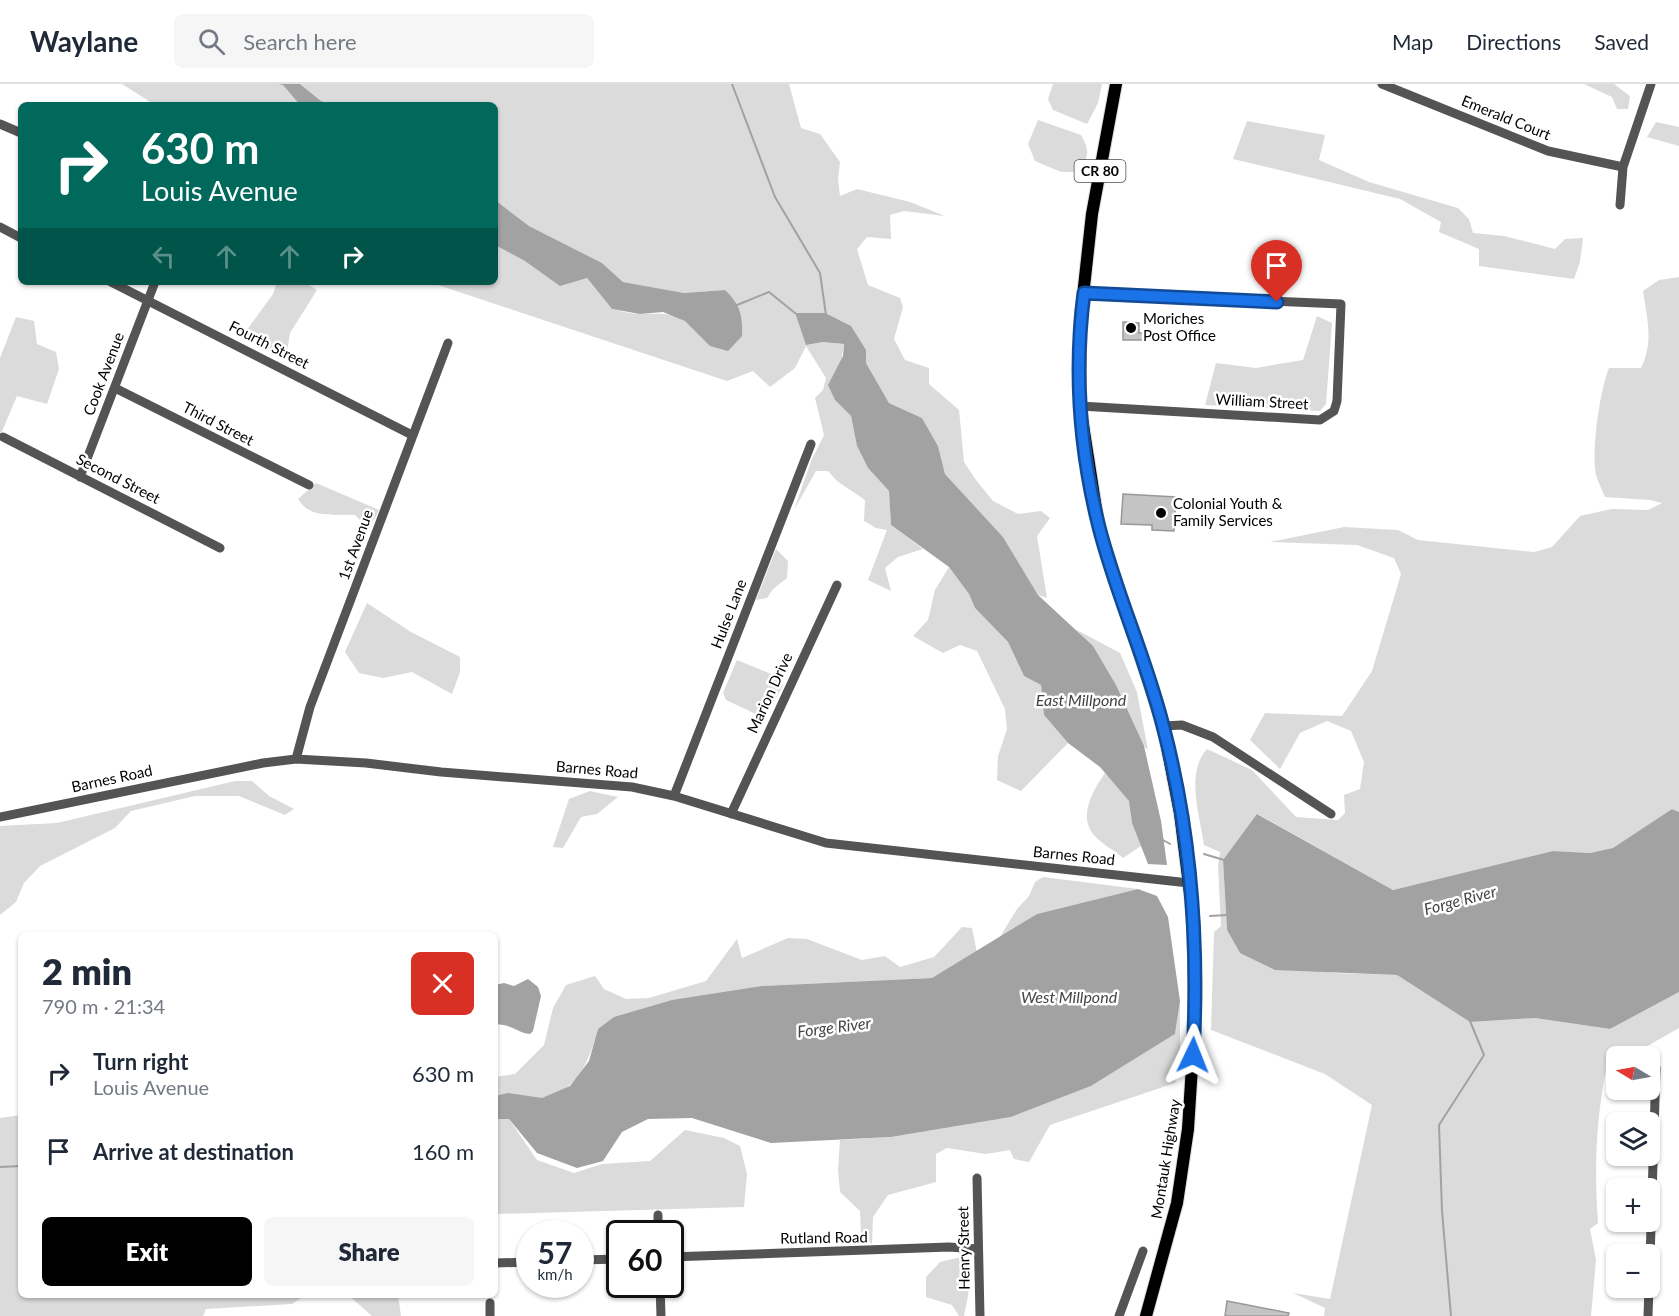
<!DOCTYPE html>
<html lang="en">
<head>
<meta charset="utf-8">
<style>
	:root { --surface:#fff; --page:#f6f6f7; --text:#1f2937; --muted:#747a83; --line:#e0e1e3; --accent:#000 }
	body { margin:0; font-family:Lato,sans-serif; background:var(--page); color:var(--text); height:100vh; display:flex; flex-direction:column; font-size:22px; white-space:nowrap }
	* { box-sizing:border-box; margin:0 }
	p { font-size:20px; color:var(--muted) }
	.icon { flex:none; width:33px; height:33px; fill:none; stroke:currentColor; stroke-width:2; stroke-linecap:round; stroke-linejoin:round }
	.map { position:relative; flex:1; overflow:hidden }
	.sheet { position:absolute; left:18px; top:848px; width:480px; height:366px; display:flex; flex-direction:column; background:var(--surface); border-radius:9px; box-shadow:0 2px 4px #0004 }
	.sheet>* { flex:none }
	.guide { position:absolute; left:18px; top:18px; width:480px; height:183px; border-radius:9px; box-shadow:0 2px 4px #0004; background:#00695c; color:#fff; overflow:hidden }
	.needle { width:39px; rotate:280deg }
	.tools { position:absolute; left:1606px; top:962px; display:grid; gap:12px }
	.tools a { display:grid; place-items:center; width:54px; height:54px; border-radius:9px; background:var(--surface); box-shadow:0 2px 4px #0004; font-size:30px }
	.speed { position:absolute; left:516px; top:1136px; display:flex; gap:12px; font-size:30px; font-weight:700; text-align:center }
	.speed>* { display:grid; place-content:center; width:78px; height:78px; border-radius:50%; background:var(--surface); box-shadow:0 2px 4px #0004; line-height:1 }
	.speed small { font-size:15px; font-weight:400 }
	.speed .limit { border:3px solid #111; border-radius:9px; background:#fff; color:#111 }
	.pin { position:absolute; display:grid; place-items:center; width:51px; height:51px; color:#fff; margin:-62px -26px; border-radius:50% 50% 50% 0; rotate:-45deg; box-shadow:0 0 6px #0007 }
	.pin .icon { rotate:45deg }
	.me { position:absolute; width:66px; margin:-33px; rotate:2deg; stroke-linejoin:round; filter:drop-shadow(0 0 4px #0008) }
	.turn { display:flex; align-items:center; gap:21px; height:126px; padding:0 24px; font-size:27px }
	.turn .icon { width:78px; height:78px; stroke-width:2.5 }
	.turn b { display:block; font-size:42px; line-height:51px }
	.lanes { display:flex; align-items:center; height:57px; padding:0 24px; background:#0003; justify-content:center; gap:30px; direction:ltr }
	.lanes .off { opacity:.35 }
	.round { display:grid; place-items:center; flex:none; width:63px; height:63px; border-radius:9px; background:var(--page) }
	.headline { display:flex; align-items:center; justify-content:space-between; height:102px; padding:0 24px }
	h1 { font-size:36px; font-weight:800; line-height:45px }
	.primary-button { display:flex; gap:12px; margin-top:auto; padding:12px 24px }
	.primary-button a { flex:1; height:69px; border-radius:9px; background:var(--accent); color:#fff; font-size:24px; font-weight:800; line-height:69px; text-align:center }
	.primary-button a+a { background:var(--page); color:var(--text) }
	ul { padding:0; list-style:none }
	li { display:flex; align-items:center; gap:18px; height:78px; padding:0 24px }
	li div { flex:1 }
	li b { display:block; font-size:22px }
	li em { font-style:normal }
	header { display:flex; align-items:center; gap:36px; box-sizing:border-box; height:84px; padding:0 30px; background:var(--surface); border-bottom:2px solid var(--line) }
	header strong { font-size:28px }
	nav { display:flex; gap:33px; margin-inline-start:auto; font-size:21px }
	.search { width:420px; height:54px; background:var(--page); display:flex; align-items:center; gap:15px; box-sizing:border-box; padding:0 21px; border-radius:9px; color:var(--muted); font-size:22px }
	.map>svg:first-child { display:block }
</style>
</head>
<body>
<header>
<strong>Waylane</strong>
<div class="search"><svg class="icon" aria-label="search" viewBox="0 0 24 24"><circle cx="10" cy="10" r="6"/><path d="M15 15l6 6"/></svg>Search here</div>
<nav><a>Map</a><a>Directions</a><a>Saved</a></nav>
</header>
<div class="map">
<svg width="1679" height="1232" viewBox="0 0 1679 1232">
	<rect width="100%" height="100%" fill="#fff"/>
	<!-- green -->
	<path fill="#dbdbdb" d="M122,0H278L283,1L300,21H155Z
		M300,0H789L801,44L820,50L840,78L838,95L840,112L857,105L910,118L945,132L904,127L890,131L891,155L867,153L857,165L868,201L900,214L903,223L894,255L905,276L929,284V300L959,326L964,378L976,396L993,417L1018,430L1041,427L1050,434L1037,452L1047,514L1038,511L1003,453L945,390L938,362L922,334L889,319L866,279V266L795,229L806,261L823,258L844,260L835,316L851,332L857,362L868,384L889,407L891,441L923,465L898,473L885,484L891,507L868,496L887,446L876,444L864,437L865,416L837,397L828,387H816L794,426L811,377L824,351L815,314L823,306L826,294L806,262L795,284L770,303L753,287L727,297L429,198H495V161L525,177L587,194L612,225C621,227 631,230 641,230C665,230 675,227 695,245L725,206L684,209L623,198L602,179L529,142L495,116V21H333L321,17Z
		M1053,0H1102L1098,19L1087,40L1053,26L1048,15Z
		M1584,0H1614L1630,12L1628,25H1617L1612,13Z
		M1038,36L1081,51C1090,66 1089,73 1079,88H1061L1035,77L1028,60Z
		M1247,37L1325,51L1319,76L1369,98L1458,124L1469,135L1473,149L1504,152L1555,165L1565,155L1583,154L1580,178L1574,195L1479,182V165L1439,148L1441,138L1400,115L1233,75Z
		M1656,38L1679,43V62L1647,53Z
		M1679,193V728L1672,725L1614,764L1590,769L1553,767L1393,806L1258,730L1223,776L1227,846L1240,869L1333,889L1397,891L1470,938L1535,934L1610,945L1679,908V944L1630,972H1617V978L1607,980C1596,1036 1594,1081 1598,1139L1590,1145L1596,1176L1591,1232H1324L1325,1224L1293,1209L1330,1215L1372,1021L1325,990L1211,946L1214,848L1221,842L1218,782L1220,768L1204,761C1200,732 1185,689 1207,665L1252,686L1296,733L1338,736L1345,729L1344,711L1360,705L1364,678L1351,647L1327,637L1300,649L1280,685L1250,656L1265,629L1342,632L1372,587L1401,490L1394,474L1357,461L1270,458L1344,443L1398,446L1418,456L1534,468L1552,463L1580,432L1612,425L1648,426L1662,419L1650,416L1605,413C1602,406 1598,398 1596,391C1591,368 1600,305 1609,284H1641C1654,258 1647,234 1643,207L1659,196Z
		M277,198H304L317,206L290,249L286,274L241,254L273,210Z
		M1317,232L1332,239L1326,320L1320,327L1205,321L1216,279L1256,284L1303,276Z
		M16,233L34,237L37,260L56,268L59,285L47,320L17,312L0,352V274Z
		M316,399L379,426L369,445L355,431C333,430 310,435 298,415Z
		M776,465L788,477L787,494L773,505L767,514L756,516Z
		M949,483L969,510L975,524L1008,558L1024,592L1041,601L1044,631L1068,659L1021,707L997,696L998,672L1007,645L1005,625L977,567L960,561L943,569L913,552L928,536L935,506Z
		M367,519L411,548L460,573V588L452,610L412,588L383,594L359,589L345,568Z
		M1075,545L1120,569L1137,608L1148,666L1142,660C1124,619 1108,576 1075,545Z
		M737,576L781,594L783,602L769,626L760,632L726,616L723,609Z
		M1105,689L1130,717L1132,739L1141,762L1123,774C1114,766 1100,759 1093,750C1078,731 1094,705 1105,689Z
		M235,697H252L269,712L294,725L285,731L239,712H195L131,727L115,744L40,782L24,799L16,818L0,831V742L57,739Z
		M590,707L618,713L597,730L581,733L563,764L553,763L569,715Z
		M1043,793L1138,805L1037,830L998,856L1017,825L1029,812L1035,798Z
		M962,843L972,844L977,869L932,894L762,902L598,945C590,974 578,1009 542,1014C526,1016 511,1009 495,1012V993L515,990L544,961L553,924L566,901L595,892L604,905L626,915L649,914L706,897L737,855L742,874L788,854L807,855L862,876L885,872L900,883L934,873Z
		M1180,917V985L1175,999L1050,1041L1029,1078L1014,1075L1010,1066L986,1070L947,1064L936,1070V1098L888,1111L873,1133L872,1160L861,1151L860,1127L840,1108L838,1086L840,1056L891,1053L1011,1033L1091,1002L1175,950Z
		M21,1031V1210L306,1211L292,1220L206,1225L203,1232H0V1034Z
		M495,1035H509L537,1076L574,1089L602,1080L650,1077L685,1046L724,1054L740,1062L747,1090L744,1123L495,1130Z
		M961,1173C974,1189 968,1213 964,1232H959L952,1221L926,1213V1193L940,1178Z
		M348,1211H398L401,1232H372Z"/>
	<!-- water -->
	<path fill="#a2a2a2" d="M278,0H300L321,17L333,21H300L283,1Z
		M495,116L529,142L602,179L623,198L684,209L725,206C740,220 743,232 742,252L728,267L710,262L685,237L663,228L640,230L612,225L587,194L560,202L525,177L495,161Z
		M795,229H825L851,242L866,266V279L889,319L922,334L938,362L945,390L1003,453L1038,511L1093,562L1116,601L1144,662L1161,737L1167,781L1148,780L1132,739L1129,717L1100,683L1068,659L1044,631L1041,601L1024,592L1008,558L975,524L969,510L949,483L891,441L889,407L868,384L857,362L851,332L835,316L828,301L843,272L844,260L823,258L806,261Z
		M1672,725L1679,728V908L1610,945L1535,934L1470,938L1397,891L1275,886L1240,869L1227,846L1223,776L1257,730L1393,806L1553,767L1590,769L1613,764Z
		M1138,805L1157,812L1168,833L1180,917L1175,950L1091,1002L1011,1033L891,1053L771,1059L692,1034L648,1035L622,1048L603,1077L577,1084L537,1069L509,1035H495V1012L508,1009L542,1014L570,1002L589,977L598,945L614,933L672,916L762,902L932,894L1037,830Z
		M528,895L538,903L541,912L533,947L530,950C516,948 514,941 495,940V901L504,899L514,902Z"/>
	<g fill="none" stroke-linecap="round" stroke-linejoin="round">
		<!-- stream -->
		<path stroke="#a2a2a2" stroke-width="2" d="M732,0L775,113L820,189L826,231
			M737,221L769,208L795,229
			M1163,756L1170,760
			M1204,770L1224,776
			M1210,832L1227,831
			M0,1083L21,1082
			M1451,1232L1442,1127L1439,1041L1484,971L1470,937"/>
	</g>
	<!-- building -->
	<path fill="#c4c4c4" stroke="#989898" stroke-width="1.5" d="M1123,238L1139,239V249H1145V256H1123Z
		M1123,410L1176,413L1174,447L1152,446V441L1121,440Z
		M1227,1217L1289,1229L1288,1232H1225Z"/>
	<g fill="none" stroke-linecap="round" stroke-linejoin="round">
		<!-- major casing -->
		<g stroke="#dbdbdb" stroke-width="14">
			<path id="major" d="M1116,0L1092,130L1080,239V322L1099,444L1163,642L1180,729L1194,841V951L1188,1045L1177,1119L1146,1232"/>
		</g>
		<!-- minor -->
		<path stroke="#545454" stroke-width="9" d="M1382,0L1548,67L1623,83
			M0,40L21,49
			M1620,121L1623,83L1651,0
			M0,143L21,154
			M111,198L412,351
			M115,304L309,401
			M1080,322L1320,336L1334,327L1337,317L1341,220L1084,209
			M3,353L220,464
			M80,393L155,198
			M1163,642L1182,641L1213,653L1331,730
			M296,675L310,623L448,259
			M674,712L811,360
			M731,730L837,501
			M0,733L263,679L296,675L366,679L441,688L632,703L674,712L826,759L1189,799
			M977,1094L980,1232
			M658,1131V1149
			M670,1173L949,1163L978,1165
			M1650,1175L1656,984
			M580,1176L620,1175
			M496,1179L530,1178
			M660,1200L661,1232
			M490,1219V1232
			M1119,1232L1143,1167
			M1648,1232L1649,1203"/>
		<!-- major -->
		<use href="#major" stroke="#000" stroke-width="12"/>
	</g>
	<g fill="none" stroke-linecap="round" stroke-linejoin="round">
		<!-- route casing -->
		<g stroke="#114b97" stroke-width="15">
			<path id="route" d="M1193,971C1199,862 1191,748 1163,642C1146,574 1116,510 1099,443C1080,367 1074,286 1084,209L1277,218"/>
		</g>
		<!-- route -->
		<use href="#route" stroke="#1a73e8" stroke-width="10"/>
	</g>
	<!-- markers -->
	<g fill="#000" stroke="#fff" stroke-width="2">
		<circle cx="1131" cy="244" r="6"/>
		<circle cx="1161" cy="429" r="6"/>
	</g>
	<g text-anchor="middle" stroke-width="5" stroke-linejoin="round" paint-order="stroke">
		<!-- shield labels -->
		<rect fill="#fff" stroke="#4c4c4c" stroke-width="1.5" x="1074.5" y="76" width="51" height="22" rx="4.5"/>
		<g font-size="14" font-weight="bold" fill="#000">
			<text x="1100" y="92">CR 80</text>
		</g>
		<!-- street labels -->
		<g font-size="15" fill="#000" stroke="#fff">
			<text transform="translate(1506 34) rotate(22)" y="5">Emerald Court</text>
			<text transform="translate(269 261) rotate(27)" y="5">Fourth Street</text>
			<text transform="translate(104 290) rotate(-69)" y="5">Cook Avenue</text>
			<text transform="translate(1262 318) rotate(3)" y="5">William Street</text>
			<text transform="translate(218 340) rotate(27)" y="5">Third Street</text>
			<text transform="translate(118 395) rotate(27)" y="5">Second Street</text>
			<text transform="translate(356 461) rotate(-70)" y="5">1st Avenue</text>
			<text transform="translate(729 530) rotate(-69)" y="5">Hulse Lane</text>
			<text transform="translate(770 609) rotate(-65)" y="5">Marion Drive</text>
			<text transform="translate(597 686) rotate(5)" y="5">Barnes Road</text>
			<text transform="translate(112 695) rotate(-12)" y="5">Barnes Road</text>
			<text transform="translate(1074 772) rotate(6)" y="5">Barnes Road</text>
			<text transform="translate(1166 1075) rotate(-81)" y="5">Montauk Highway</text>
			<text transform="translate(824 1154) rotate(-1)" y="5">Rutland Road</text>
			<text transform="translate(964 1164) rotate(-91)" y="5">Henry Street</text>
		</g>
		<!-- poi labels -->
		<g font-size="15" fill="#000" stroke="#fff" text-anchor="start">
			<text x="1143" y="240">Moriches<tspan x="1143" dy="17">Post Office</tspan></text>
			<text x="1173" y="425">Colonial Youth &amp;<tspan x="1173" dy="17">Family Services</tspan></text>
		</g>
		<!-- water labels -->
		<g font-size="16" font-style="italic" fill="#434343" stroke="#fff">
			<text x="1081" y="622">East Millpond</text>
			<text transform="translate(1460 816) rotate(-15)" y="6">Forge River</text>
			<text x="1069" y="919">West Millpond</text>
			<text transform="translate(834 943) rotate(-7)" y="6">Forge River</text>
		</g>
	</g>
</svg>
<div class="tools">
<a><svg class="needle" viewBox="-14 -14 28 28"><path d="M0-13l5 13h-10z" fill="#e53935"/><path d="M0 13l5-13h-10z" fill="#747a83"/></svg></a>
<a><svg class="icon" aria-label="layers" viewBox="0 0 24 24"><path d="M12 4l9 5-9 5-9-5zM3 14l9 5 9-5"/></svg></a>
<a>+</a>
<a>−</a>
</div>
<div class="speed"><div>57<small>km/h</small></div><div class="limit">60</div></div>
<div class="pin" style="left:1277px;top:218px;background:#d93025"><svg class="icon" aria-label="arrive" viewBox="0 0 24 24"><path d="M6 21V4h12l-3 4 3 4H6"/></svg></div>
<svg class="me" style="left:1193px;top:971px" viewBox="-20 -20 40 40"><path d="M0-17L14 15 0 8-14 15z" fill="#1a73e8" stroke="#fff" stroke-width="4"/></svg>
<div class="guide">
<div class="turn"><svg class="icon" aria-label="right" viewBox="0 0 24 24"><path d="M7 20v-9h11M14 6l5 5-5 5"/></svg><div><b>630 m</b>Louis Avenue</div></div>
<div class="lanes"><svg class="icon off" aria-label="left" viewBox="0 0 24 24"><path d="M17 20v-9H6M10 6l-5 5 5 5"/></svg><svg class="icon off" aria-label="ahead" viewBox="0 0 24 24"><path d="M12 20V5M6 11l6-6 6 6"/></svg><svg class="icon off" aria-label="ahead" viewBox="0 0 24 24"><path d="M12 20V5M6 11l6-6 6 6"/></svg><svg class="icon" aria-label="right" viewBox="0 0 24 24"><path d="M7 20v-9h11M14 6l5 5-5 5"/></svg></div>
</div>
<section class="sheet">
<div class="headline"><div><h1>2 min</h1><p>790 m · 21:34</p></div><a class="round" style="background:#d93025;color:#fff"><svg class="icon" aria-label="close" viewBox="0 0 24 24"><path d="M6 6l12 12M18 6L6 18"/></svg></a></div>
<ul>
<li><svg class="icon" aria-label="right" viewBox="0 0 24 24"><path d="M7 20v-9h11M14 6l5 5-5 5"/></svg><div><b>Turn right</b><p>Louis Avenue</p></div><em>630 m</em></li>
<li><svg class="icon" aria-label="arrive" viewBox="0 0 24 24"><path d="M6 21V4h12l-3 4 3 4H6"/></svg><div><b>Arrive at destination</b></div><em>160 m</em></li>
</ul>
<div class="primary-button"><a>Exit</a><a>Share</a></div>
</section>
</div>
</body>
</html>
